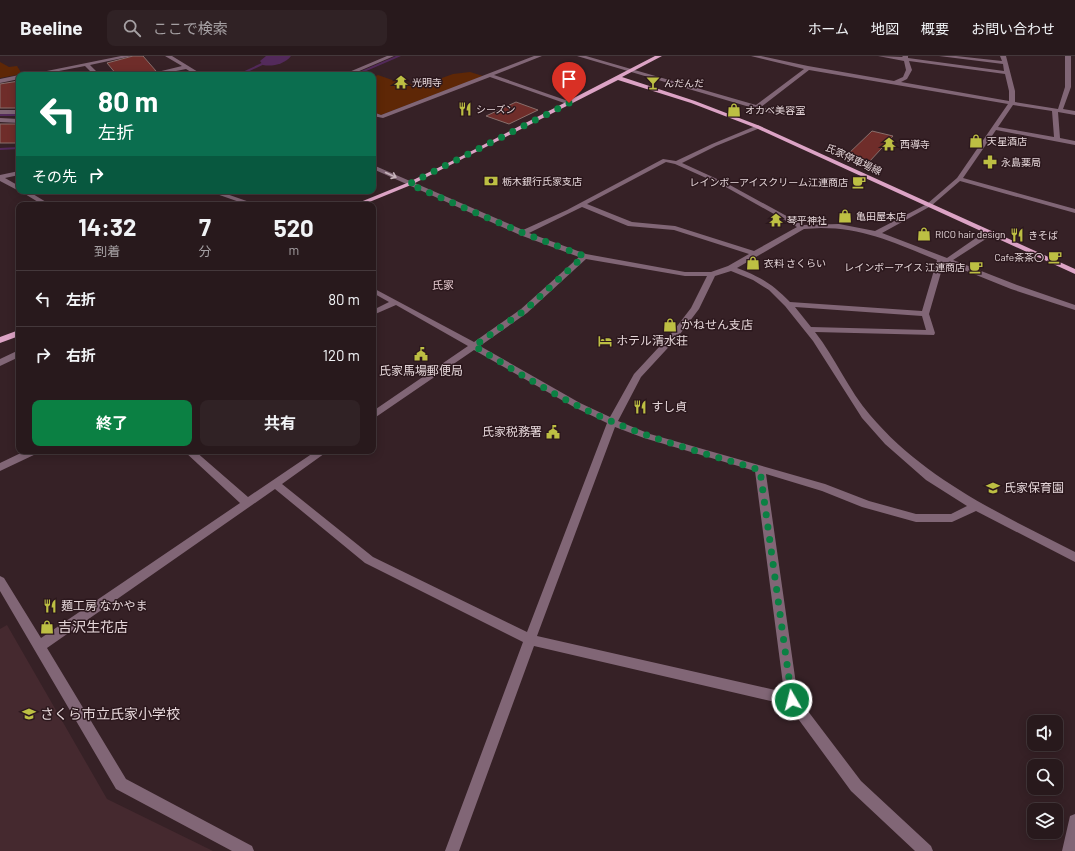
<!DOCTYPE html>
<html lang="ja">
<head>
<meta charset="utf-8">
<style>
	:root { --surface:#28191c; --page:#302225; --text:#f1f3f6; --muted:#a5a0a3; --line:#44383b; --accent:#0b8043 }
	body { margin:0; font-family:Barlow,"Noto Sans JP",sans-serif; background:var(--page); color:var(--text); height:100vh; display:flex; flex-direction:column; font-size:15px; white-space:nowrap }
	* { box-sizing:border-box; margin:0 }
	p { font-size:13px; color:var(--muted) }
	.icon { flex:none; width:22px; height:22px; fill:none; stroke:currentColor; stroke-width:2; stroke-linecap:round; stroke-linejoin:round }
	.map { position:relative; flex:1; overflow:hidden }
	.sheet { position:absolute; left:16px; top:146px; width:360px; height:252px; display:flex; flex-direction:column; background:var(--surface); border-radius:8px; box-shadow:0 2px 10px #0003,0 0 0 1px var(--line) }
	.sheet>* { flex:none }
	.hud { position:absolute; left:16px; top:16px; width:360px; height:122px; border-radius:8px; box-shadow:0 2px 10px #0003,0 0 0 1px var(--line); background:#0b6e4f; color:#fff; overflow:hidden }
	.buttons { position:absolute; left:1027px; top:659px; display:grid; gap:8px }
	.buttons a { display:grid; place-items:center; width:36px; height:36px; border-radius:8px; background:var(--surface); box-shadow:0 2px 10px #0003,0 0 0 1px var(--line); font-size:20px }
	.pin { position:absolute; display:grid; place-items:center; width:34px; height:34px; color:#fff; margin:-41px -17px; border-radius:50% 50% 50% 0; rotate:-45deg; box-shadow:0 0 4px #0007 }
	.pin .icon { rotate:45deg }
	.me { position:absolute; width:44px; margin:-22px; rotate:352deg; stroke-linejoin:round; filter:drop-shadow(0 0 3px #0008) }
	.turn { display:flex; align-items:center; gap:14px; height:84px; padding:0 16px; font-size:18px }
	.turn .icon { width:52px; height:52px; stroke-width:2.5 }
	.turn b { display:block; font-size:28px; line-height:34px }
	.then { display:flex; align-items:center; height:38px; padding:0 16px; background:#0003; gap:8px; font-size:15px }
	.eta { display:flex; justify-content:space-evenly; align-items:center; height:68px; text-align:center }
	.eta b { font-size:24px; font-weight:700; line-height:28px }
	.cta { display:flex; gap:8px; margin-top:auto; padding:8px 16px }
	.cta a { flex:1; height:46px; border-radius:8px; background:var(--accent); color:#fff; font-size:16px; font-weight:700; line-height:46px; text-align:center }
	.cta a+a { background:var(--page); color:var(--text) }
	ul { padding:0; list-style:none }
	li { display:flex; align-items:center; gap:12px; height:56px; padding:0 16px; border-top:1px solid var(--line) }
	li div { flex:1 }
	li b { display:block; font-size:15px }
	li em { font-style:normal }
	header { display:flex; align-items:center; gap:24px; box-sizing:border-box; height:56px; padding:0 20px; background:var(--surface); border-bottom:1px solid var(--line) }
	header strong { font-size:19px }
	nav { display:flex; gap:22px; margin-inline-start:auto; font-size:14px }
	.search { width:280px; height:36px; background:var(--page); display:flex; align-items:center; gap:10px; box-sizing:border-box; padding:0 14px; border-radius:8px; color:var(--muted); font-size:15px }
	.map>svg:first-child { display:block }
</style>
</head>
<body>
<header>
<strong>Beeline</strong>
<div class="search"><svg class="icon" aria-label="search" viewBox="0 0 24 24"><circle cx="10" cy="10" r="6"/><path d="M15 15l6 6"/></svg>ここで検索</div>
<nav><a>ホーム</a><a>地図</a><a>概要</a><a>お問い合わせ</a></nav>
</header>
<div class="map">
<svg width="1075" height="795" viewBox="0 0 1075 795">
	<rect width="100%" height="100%" fill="#362126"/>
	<!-- built -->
	<path fill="#45292f" d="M7,569L107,743L213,795H0V573Z"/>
	<!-- green -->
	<path fill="#5e2706" d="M0,6L9,11L17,10L22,18L0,22Z
		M470,16L483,20L381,59L373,56V21L378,19L395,25L400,23L417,31L453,18Z"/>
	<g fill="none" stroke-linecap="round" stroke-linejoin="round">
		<!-- stream -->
		<path fill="#532a5b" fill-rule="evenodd" d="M396,0H401L357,19H352Z
			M268,4L271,5L241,19H236Z
			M0,58H19V60H0Z
			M19,91V93L0,94V92Z"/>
		<!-- river -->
		<path fill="#532a5b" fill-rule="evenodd" d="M266,0H291C285,8 272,11 263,9L260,5Z"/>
	</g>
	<!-- building -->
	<path fill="#6f2d2a" stroke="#886e6b" d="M133,0H143L156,15L134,19H117L107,7Z
		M19,25V52H0V28Z
		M516,46L538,54L509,68L486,60Z
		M0,68H19V87H0Z
		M872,75L893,80L869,106L846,100Z"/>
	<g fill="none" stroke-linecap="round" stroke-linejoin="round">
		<!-- minor -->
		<path fill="#816676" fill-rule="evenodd" d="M121,0H132L90,9L100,19H94L85,10L38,19H27Z
			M165,0H172L203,19H196L186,13L156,19H145L182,10Z
			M387,0H394L350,19H342Z
			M534,0H542L494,19L571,46V48H567L490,21L383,62L373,60V56L381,59Z
			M577,0H586L756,49L804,13L751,0H761L808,10L894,25L903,21L906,14L904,5L878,0L903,1L902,0H908V2L1004,15L1003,8L939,0H956L1002,5L1000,0H1006L1015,35V46L1058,53L1065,31V0H1071V31L1063,53L1075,55V59L1058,56L1060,82L1075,85V89L996,74L963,122L1075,153V157L960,125L931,150L882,177L947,202L986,175H992V179L953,204L1017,229L1075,249V254L1011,233L944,206L929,258L935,277L934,279L815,276C835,301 849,335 870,359C925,424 1001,458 1075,496V506L976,455L952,466H916L862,451L822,435L766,418L798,642L861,725L931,790L933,795H915L851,735L788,649L534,590L459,795H445L523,586L365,507L275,433L47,592L126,723L252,790L254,795H232L116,733L0,535V520L4,522L41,582L240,447L184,395H195L248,441L316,395H328L282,428L373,501L527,576L607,367L574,351L474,294L373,363V355L468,290L396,249L373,259V254L389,246L373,237V232L474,286L521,253L579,201L520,179L373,113V109L523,174L567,154L663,103L676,105L712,88L758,69L761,71L760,72L716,90L682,107L728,128L803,169L839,168L875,175L927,148L957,122L1008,48L809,14L761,51L779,56L780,57L777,59ZM909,5L1005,18L1009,35V45L901,26L907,23L912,14ZM1013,49L1052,55L1054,81L998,71ZM666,106L675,108L724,130L797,171L754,195L675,170L632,166L587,148ZM582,151L628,170L674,174L749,198L728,210L711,216H685L586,198L529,177ZM821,172C865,172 897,188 937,204L922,255L790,246C772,228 761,221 737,212L804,173ZM586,203L685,220H707L691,252L671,278L634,318L610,361L580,347L480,290L527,257ZM731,215L753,224L769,234L785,250L813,285L862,362L885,388L926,424L967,450L951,458H916L869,445L825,428L650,378L618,365L641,321L677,282L699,253L715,220ZM795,251L922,260L926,274L811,271ZM615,371L644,382L755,415L784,636L537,580Z
			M19,19V23L0,27V23Z
			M0,54H19V58H0Z
			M0,62L19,63V67L0,66Z
			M19,115V119L5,122L19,130V135L0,125V119Z
			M20,135H28L51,149H43Z
			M208,135H218L258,149H248Z
			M19,294V301L0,310V303Z
			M25,395H39L38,397L0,415V407Z
			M1075,758V795H1062L1070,760Z"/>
		<!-- major -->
		<path fill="#dca3c5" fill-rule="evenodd" d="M655,0H662L622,21L695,45L760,70L1075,213V218L756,72L691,47L618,24L411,129L362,149H353L407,127L458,102Z
			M19,274V280L0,287V281Z"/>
	</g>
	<!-- one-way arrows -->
	<defs><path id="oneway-shaft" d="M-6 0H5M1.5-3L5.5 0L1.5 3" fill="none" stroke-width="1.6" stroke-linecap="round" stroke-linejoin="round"/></defs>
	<use stroke="#c7b4bb" href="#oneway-shaft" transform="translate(391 119) rotate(25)"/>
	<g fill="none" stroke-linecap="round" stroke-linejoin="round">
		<!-- route -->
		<path stroke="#0b8043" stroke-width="7" stroke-dasharray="0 12.6" d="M569,47L409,128L523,177L584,200L524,255L474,290C519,317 564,346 613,366C660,386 711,399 760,414L792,644"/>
	</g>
	<!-- icons -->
	<defs>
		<g id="temple-bare" transform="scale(1.08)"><path d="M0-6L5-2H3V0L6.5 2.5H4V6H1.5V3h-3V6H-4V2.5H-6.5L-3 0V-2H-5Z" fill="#bdbf43" stroke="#2c181d" stroke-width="2.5" paint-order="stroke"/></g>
		<g id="bar-bare" transform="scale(1.08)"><path d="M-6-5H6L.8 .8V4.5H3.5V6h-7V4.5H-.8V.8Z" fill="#bdbf43" stroke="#2c181d" stroke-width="2.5" paint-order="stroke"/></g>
		<g id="restaurant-bare" transform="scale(1.08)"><path d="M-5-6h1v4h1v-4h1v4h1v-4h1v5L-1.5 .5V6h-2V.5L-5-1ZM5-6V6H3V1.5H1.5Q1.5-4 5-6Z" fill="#bdbf43" stroke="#2c181d" stroke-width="2.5" paint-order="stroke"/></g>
		<g id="shop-bare" transform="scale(1.08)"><path d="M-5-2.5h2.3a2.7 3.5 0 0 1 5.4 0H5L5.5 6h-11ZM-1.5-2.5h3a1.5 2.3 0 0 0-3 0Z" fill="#bdbf43" stroke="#2c181d" stroke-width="2.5" paint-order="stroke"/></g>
		<g id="pharmacy-bare" transform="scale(1.08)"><path d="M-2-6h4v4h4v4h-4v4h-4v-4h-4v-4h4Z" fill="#bdbf43" stroke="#2c181d" stroke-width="2.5" paint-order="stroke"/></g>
		<g id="bank-bare" transform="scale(1.08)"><path d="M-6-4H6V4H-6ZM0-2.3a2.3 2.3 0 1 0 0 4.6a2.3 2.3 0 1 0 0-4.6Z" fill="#bdbf43" stroke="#2c181d" stroke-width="2.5" paint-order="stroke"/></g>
		<g id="cafe-bare" transform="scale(1.08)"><path d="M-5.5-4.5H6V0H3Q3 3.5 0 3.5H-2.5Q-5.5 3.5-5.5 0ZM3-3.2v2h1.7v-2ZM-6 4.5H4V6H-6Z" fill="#bdbf43" stroke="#2c181d" stroke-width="2.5" paint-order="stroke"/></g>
		<g id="hotel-bare" transform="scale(1.08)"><path d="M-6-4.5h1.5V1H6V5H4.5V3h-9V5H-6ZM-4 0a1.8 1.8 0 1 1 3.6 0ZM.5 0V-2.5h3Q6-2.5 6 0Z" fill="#bdbf43" stroke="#2c181d" stroke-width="2.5" paint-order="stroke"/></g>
		<g id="civic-bare" transform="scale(1.08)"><path d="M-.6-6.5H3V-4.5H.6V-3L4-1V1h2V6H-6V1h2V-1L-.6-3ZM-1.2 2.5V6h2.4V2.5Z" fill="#bdbf43" stroke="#2c181d" stroke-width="2.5" paint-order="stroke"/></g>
		<g id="school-bare" transform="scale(1.08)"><path d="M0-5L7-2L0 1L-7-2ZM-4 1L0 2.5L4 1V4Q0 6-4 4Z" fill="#bdbf43" stroke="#2c181d" stroke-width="2.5" paint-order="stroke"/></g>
	</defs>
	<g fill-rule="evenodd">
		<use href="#temple-bare" x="401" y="26"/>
		<use href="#bar-bare" x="653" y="27"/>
		<use href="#restaurant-bare" x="465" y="53"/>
		<use href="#shop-bare" x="734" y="54"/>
		<use href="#shop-bare" x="976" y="85"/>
		<use href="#temple-bare" x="889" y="88"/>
		<use href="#pharmacy-bare" x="990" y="106"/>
		<use href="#bank-bare" x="491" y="125"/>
		<use href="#cafe-bare" x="859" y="126"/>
		<use href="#shop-bare" x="845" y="160"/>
		<use href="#temple-bare" x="776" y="164"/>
		<use href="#shop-bare" x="924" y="178"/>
		<use href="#restaurant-bare" x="1017" y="179"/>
		<use href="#cafe-bare" x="1055" y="201"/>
		<use href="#shop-bare" x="753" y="207"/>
		<use href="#cafe-bare" x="976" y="211"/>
		<use href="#shop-bare" x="670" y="269"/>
		<use href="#hotel-bare" x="605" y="285"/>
		<use href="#civic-bare" x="421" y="298"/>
		<use href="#restaurant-bare" x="640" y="351"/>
		<use href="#civic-bare" x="553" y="376"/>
		<use href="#school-bare" x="993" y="432"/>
		<use href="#restaurant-bare" x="50" y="550"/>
		<use href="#shop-bare" x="47" y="571"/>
		<use href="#school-bare" x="29" y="658"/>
	</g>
	<g text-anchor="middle" stroke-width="3" stroke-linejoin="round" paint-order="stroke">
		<!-- far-poi labels -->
		<g font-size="10" fill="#e5d6d9" stroke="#2c181d" text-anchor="start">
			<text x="412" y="30">光明寺</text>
			<text x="664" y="31">んだんだ</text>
			<text x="476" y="57">シーズン</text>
			<text x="745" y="58">オカベ美容室</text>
			<text x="987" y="89">天星酒店</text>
			<text x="900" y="92">西導寺</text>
			<text x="1001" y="110">永島薬局</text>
			<text x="502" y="129">栃木銀行氏家支店</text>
			<text x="848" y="130" text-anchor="end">レインボーアイスクリーム江連商店</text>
			<text x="856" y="164">亀田屋本店</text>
			<text x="787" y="168">琴平神社</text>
			<text x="935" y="182">RICO hair design</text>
			<text x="1028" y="183">きそば</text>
			<text x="1044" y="205" text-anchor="end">Cafe茶茶〇</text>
			<text x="764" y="211">衣料 さくらい</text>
			<text x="965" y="215" text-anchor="end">レインボーアイス 江連商店</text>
		</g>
		<!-- far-street labels -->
		<g font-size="10" fill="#e5d6d9" stroke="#2c181d">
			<text transform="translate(854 103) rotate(25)" y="4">氏家停車場線</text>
		</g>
		<!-- far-neighbourhood labels -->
		<g font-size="11" fill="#eaced4" stroke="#2c181d">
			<text x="443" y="233">氏家</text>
		</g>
		<!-- poi labels -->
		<g font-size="12" fill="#e5d6d9" stroke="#2c181d" text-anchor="start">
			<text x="681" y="273">かねせん支店</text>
			<text x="616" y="289">ホテル清水荘</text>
			<text x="421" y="319" text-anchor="middle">氏家馬場郵便局</text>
			<text x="651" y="355">すし貞</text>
			<text x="542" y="380" text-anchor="end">氏家税務署</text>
			<text x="1004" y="436">氏家保育園</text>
			<text x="61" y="554">麺工房 なかやま</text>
		</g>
		<!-- near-poi labels -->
		<g font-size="14" fill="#e5d6d9" stroke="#2c181d" text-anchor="start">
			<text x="58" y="576">吉沢生花店</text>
			<text x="40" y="663">さくら市立氏家小学校</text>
		</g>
	</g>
</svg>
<div class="buttons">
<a><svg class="icon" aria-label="sound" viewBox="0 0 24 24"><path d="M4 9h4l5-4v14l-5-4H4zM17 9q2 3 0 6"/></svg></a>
<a><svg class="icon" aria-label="search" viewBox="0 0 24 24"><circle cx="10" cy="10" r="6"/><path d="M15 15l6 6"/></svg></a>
<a><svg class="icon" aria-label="layers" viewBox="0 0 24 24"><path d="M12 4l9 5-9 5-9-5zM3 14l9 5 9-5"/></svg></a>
</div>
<div class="pin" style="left:569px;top:47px;background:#d93025"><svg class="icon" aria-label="arrive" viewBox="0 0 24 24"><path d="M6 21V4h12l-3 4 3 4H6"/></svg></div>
<svg class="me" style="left:792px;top:644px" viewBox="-20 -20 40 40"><circle r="17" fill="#0b8043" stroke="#fff" stroke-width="3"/><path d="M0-11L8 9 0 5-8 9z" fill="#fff"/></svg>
<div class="hud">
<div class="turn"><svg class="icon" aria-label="left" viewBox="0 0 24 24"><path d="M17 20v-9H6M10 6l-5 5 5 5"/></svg><div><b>80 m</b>左折</div></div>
<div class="then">その先<svg class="icon" aria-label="right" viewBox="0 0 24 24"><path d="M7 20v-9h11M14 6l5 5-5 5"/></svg></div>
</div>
<section class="sheet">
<div class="eta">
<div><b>14:32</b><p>到着</p></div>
<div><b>7</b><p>分</p></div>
<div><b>520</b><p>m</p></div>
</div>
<ul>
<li><svg class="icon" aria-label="left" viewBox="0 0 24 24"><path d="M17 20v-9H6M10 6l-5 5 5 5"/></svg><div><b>左折</b></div><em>80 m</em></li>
<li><svg class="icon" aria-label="right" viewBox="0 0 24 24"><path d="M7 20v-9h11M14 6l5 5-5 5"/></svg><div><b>右折</b></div><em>120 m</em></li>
</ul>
<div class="cta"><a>終了</a><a>共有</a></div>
</section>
</div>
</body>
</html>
